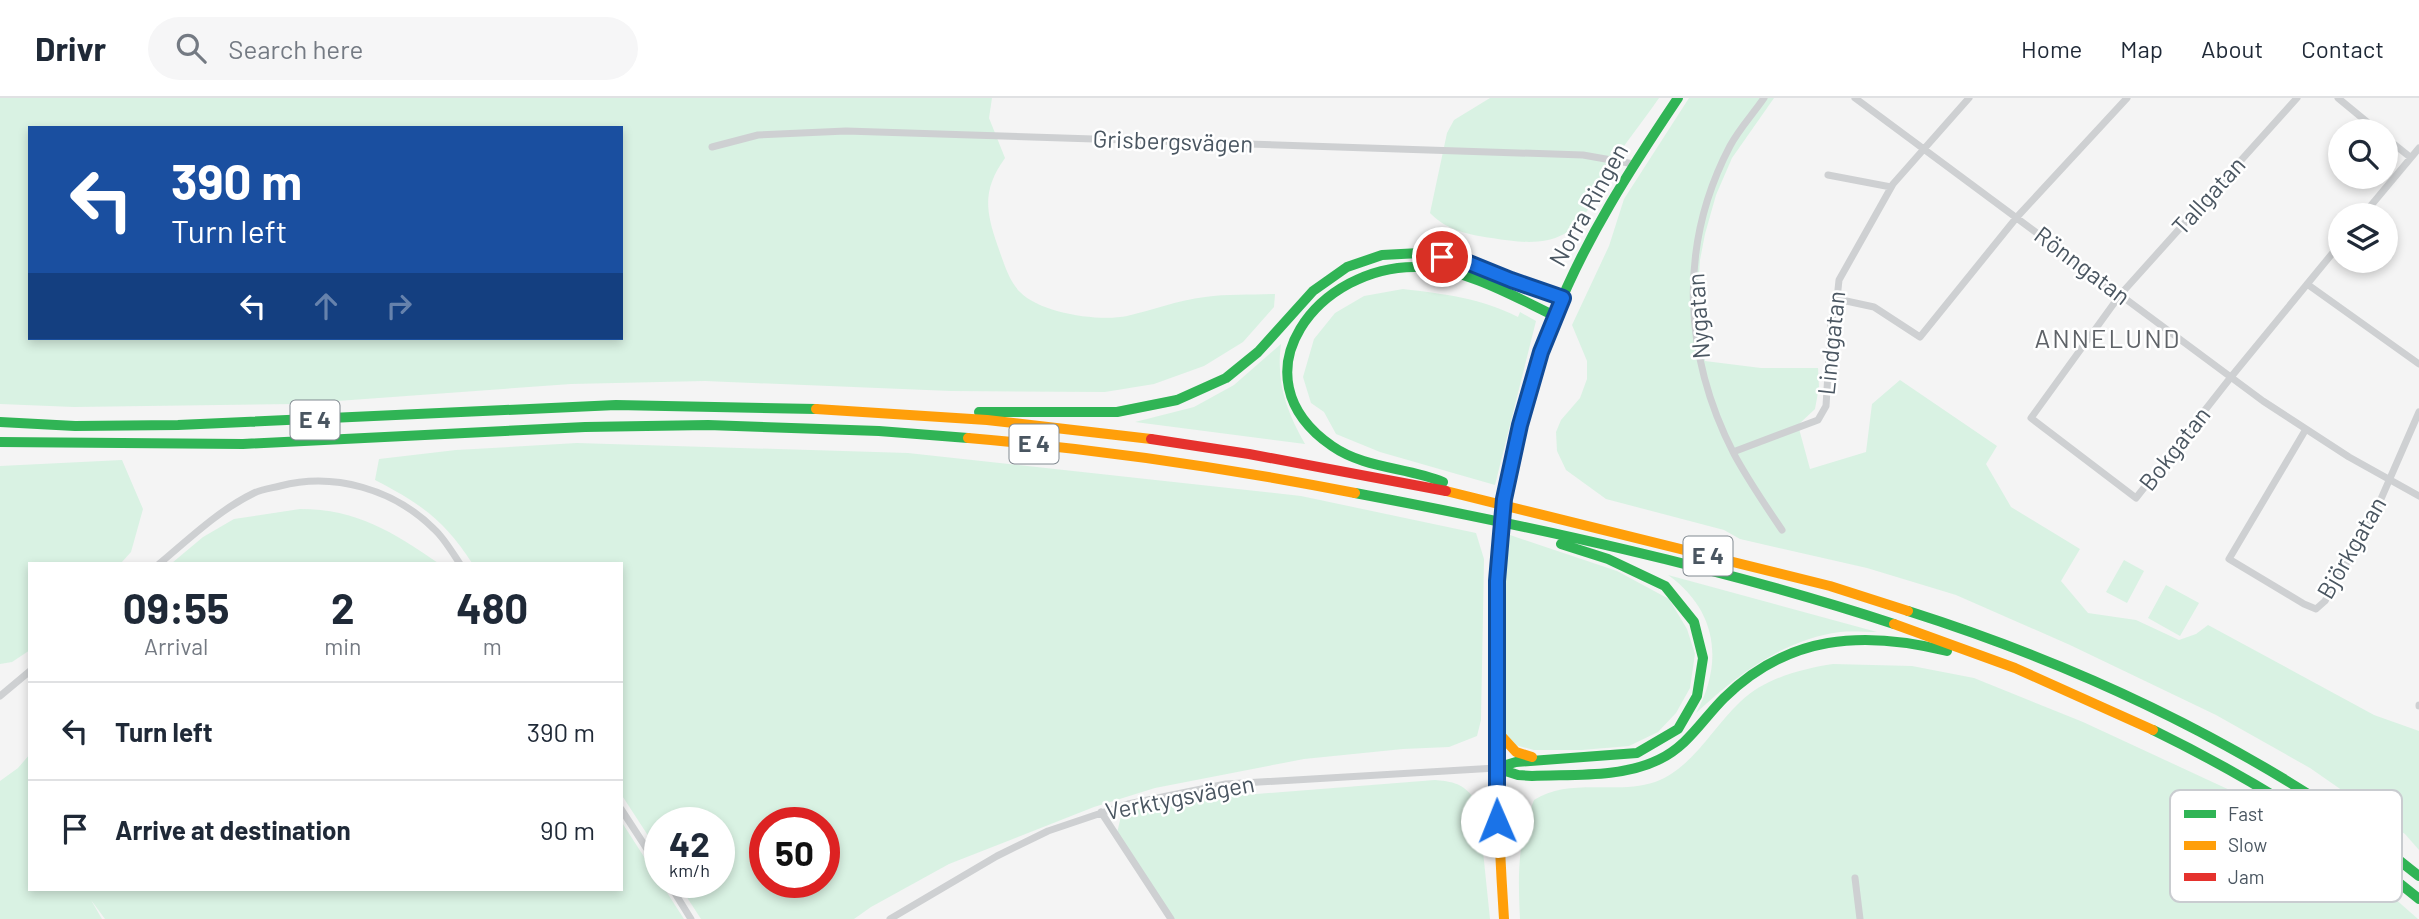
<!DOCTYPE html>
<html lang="en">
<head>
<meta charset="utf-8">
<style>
	:root { --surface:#fff; --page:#f6f6f7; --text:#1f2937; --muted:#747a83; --line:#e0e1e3 }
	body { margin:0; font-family:Barlow,sans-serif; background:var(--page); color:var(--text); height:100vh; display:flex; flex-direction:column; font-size:26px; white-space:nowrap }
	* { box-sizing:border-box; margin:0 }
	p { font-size:23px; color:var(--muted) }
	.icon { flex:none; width:38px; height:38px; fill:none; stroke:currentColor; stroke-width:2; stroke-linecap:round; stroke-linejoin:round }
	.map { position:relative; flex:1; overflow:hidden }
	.side { position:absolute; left:28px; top:464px; width:595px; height:329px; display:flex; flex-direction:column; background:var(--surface); border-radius:0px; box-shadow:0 4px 10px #0003 }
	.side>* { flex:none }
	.top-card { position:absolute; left:28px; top:28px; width:595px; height:214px; border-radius:0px; box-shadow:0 4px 10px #0003; background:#1a4fa0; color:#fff; overflow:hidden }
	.fabs { position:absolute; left:2328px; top:21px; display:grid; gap:14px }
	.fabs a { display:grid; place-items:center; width:70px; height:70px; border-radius:50%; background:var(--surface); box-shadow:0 4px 10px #0003; font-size:35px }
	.speed { position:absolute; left:644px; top:709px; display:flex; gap:14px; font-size:35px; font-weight:700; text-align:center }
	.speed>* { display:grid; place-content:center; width:91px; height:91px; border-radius:50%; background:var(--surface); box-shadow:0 4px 10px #0003; line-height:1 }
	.speed small { font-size:18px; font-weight:400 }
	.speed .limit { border:10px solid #d22; background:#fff; color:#111 }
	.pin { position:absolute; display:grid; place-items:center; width:60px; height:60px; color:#fff; margin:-30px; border:4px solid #fff; border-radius:50%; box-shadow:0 2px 7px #0007 }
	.me { position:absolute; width:77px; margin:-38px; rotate:359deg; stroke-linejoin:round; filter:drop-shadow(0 0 5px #0008) }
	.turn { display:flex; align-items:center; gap:24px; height:147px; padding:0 28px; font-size:32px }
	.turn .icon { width:91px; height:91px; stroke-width:2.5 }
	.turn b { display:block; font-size:49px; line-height:60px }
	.lanes { display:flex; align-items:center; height:66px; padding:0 28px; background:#0003; justify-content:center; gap:35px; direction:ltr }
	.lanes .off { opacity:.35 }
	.eta { display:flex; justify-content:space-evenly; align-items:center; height:119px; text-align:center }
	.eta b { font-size:42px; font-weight:700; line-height:49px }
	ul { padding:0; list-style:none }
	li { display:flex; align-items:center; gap:21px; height:98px; padding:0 28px; border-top:2px solid var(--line) }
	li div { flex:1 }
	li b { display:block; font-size:26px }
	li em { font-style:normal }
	header { display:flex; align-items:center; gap:42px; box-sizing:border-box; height:98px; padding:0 35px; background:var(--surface); border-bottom:2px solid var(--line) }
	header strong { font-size:33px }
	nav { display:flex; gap:38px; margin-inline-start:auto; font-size:24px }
	.search { width:490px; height:63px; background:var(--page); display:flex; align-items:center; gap:18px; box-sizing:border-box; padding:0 24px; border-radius:38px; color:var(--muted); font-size:26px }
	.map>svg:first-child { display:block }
</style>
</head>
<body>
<header>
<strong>Drivr</strong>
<div class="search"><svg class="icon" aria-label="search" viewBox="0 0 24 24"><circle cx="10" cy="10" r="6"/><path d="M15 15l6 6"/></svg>Search here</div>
<nav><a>Home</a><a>Map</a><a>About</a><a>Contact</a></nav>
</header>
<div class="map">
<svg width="2419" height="821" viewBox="0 0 2419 821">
	<rect width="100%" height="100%" fill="#f4f4f4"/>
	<!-- green -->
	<path fill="#d9f2e3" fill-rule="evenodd" d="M0,0H992L989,20L1005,60C983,91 985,111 997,146C1003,162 1008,182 1020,194C1040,215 1099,224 1127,218C1153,212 1178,202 1205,199C1228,196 1252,197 1275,196L1274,209L1243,244L1204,268L1154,286L1105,294L951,293L705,283L571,286L296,306L74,309L0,306ZM30,30H621V240H30Z
		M1490,0H1659C1642,25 1622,49 1606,74C1600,85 1596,97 1590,108C1568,149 1533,147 1492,140C1469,137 1446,132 1430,115L1447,35L1454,22Z
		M1689,0H1774L1732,60L1716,97L1705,136L1700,162L1697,204L1705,263L1761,270H1818L1819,289L1815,311L1798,327L1810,371L1866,354L1872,306L1900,282L1997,348L1986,366L2011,409L2080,451L2061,483L2088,515L2136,522L2179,542L2196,536L2208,527L2374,617L2419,633V752L2405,736L2310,670L2216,617L2070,547L1956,497L1867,470L1740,441L1724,432L1606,401L1566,372L1557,353L1556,334L1561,322L1580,300L1587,281V263L1572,227L1609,148L1624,101Z
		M1403,191C1445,196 1480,200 1518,219L1520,214L1536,223L1495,387L1380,354L1336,336L1324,314L1311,305L1303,279L1314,241L1335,215L1364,198Z
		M1281,246C1276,285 1286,312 1305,346L1135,324L1194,309L1234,287Z
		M577,345L908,355L1301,398L1476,435L1484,461L1481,622L1477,638L1449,649L1403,651L1304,661L1155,690L1094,709L949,766L871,809L854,821H701L677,784H719V724H660V756L621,696V466L472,465C445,423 420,405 375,382L379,361L456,352ZM765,724H824V784H765Z
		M122,362L143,411L131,454L121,465L30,466V552L12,564L0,566V368Z
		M300,411C357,411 393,434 438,465H172L203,439L234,421Z
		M1510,437L1617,473L1669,501L1687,531L1695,556L1690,590L1676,615L1658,634L1629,648L1582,652H1534L1515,647L1507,639L1501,619V570L1504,493Z
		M2124,462L2144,473L2127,505L2106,494Z
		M1668,477L1877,534C1865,534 1852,533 1840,534C1782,542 1737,577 1696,615C1724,564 1717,512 1668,477Z
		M2166,487L2199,505L2180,538L2148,520Z
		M1833,566L1912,568L1974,580L2083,624L2275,713L2369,778L2418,821H1520C1518,778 1517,744 1534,702C1569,679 1617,697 1655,684C1693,670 1712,630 1740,604C1765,580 1801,571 1833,566Z
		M30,656V791H621V723L684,821H105L91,802L102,821H0V683L18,670Z
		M1435,682C1458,684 1464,687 1478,705L1490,821H1174L1117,735L1122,714L1192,701Z"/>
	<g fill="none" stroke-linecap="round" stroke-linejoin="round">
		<!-- street -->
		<path stroke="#ced0d2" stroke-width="7" d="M1764,0C1753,16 1739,31 1730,48C1678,147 1683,257 1734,356C1748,382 1765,407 1782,432
			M1855,0L2263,303L2349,359L2419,398
			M2297,0L2120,197L2031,320L2136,400L2231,279L2340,146
			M2338,0L2378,33
			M2385,39L2410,59
			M712,49L758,37L846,33L1583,57L1634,66
			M1828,77L1891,89
			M2363,117L2419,50
			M2307,186L2419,266
			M1837,201L1874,209L1920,239L2017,119L2127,0
			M2306,331L2229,461L2304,506L2316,511L2325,503L2374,417L2419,314
			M1733,354L1818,322L1826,308L1831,225L1837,201L1839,182L1893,86L1969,0
			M159,466C189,441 219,412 254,395C262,391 272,390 280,388C334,374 394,391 434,431C444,440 452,454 460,466
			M0,598L30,573
			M2419,608V607
			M621,711L660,771
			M1101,714L1171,821
			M1855,780L1860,821
			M668,784L691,821
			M890,821L997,758L1048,733L1128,706L1226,686L1496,670"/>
		<!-- fast -->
		<path stroke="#30b455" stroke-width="10" d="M979,314H1117L1177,302L1226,280L1258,254L1313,193L1347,169L1382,157L1420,155L1464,163L1563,200
			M0,324L75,328L178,327L616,307L816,311
			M0,344L243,346L585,329L708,327L879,333L968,340
			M1508,380C1520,326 1533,271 1554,220C1585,141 1631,70 1678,0
			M1443,384C1407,369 1365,371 1332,348C1231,278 1319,165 1420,169C1467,171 1513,198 1555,218
			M1355,395C1534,429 1721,469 1894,526
			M1908,513C2059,561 2207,628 2339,716C2367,735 2393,758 2419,778
			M2153,632C2249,679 2338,733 2419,801
			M1496,670L1518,677L1532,678C1572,676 1621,680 1658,662C1687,649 1702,622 1724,600C1788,537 1863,532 1947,553
			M1496,670L1516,664L1637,655L1678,631L1697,598L1703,560L1694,524L1665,488L1608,461L1561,446"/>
		<!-- slow -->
		<path stroke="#ff9f0a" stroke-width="10" d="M816,311L987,322L1151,341
			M968,340C1098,351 1227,370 1355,395
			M1446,393L1830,488L1908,513
			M1499,453C1492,576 1496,698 1504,821
			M1894,526L2015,570L2153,632
			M1495,631L1516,654L1532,659"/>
		<!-- jam -->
		<path stroke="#e5322d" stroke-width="10" d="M1151,341L1249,356L1446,393"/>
		<!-- fast-bridge -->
		<path stroke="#30b455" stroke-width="10" d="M1499,453L1508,380"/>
	</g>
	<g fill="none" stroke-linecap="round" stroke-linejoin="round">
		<!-- route casing -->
		<g stroke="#114b97" stroke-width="18">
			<path id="route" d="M1442,159L1464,163L1511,182L1563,200L1541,254L1520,327L1504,401L1497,483V723"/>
		</g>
		<!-- route -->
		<use href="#route" stroke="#1a73e8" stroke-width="12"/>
	</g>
	<g text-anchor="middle" stroke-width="5" stroke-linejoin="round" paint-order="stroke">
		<!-- shield labels -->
		<g fill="#fff" stroke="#808990" stroke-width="2">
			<rect x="290.5" y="302.5" width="49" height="39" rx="5"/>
			<rect x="1009.5" y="326.5" width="49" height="39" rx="5"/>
			<rect x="1683.5" y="438.5" width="49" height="39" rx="5"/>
		</g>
		<g font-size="23" font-weight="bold" fill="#4a5661">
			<text x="315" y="330">E 4</text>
			<text x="1034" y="354">E 4</text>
			<text x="1708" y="466">E 4</text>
		</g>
		<!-- street labels -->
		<g font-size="24" fill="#4a5661" stroke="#fff">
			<text transform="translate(1173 44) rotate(2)" y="8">Grisbergsvägen</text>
			<text transform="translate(2209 98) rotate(-48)" y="8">Tallgatan</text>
			<text transform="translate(1589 107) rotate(-61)" y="8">Norra Ringen</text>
			<text transform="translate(2082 168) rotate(37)" y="8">Rönngatan</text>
			<text transform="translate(1699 218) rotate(-94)" y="8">Nygatan</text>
			<text transform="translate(1832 245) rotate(-84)" y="8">Lindgatan</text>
			<text transform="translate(2175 351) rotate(-52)" y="8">Bokgatan</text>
			<text transform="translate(2352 450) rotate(-60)" y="8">Björkgatan</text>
			<text transform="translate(1180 700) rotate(-11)" y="8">Verktygsvägen</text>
		</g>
		<!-- neighbourhood labels -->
		<g font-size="26" letter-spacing="2" fill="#5f6368" stroke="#fff">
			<text x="2108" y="250">ANNELUND</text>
		</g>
	</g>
	<!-- legend -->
	<rect x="2170" y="692" width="232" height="112" rx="10" fill="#fff" stroke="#c9ccd0" stroke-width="2"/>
	<rect x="2184" y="712" width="32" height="8" fill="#30b455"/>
	<rect x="2184" y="743" width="32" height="9" fill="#ff9f0a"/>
	<rect x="2184" y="775" width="32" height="8" fill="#e5322d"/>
	<g font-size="19" fill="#4a5661">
		<text x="2228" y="723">Fast</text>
		<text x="2228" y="754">Slow</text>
		<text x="2228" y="786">Jam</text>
	</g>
</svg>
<div class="fabs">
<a><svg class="icon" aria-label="search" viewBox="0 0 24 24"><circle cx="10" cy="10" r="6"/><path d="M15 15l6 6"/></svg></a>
<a><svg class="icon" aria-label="layers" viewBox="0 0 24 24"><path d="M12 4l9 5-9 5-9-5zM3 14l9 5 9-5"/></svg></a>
</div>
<div class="speed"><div>42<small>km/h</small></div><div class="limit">50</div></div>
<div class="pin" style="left:1442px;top:159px;background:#d93025"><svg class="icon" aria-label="arrive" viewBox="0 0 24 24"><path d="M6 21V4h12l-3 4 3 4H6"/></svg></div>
<svg class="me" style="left:1497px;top:723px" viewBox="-20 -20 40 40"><circle r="19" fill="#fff"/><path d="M0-13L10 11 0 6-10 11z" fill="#1a73e8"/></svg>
<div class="top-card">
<div class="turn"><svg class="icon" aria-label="left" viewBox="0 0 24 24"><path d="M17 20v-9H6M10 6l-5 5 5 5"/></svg><div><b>390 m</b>Turn left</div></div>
<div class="lanes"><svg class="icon" aria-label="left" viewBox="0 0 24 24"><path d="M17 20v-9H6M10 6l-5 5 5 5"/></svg><svg class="icon off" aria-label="ahead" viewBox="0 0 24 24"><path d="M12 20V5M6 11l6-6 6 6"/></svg><svg class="icon off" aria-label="right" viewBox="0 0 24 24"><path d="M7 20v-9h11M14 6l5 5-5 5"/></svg></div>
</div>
<section class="side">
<div class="eta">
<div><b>09:55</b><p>Arrival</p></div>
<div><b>2</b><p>min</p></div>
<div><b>480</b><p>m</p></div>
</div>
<ul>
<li><svg class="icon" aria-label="left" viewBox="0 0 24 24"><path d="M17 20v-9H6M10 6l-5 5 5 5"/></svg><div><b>Turn left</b></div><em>390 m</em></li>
<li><svg class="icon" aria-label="arrive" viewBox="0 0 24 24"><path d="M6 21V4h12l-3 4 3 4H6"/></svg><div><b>Arrive at destination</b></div><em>90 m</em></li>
</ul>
</section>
</div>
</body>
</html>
